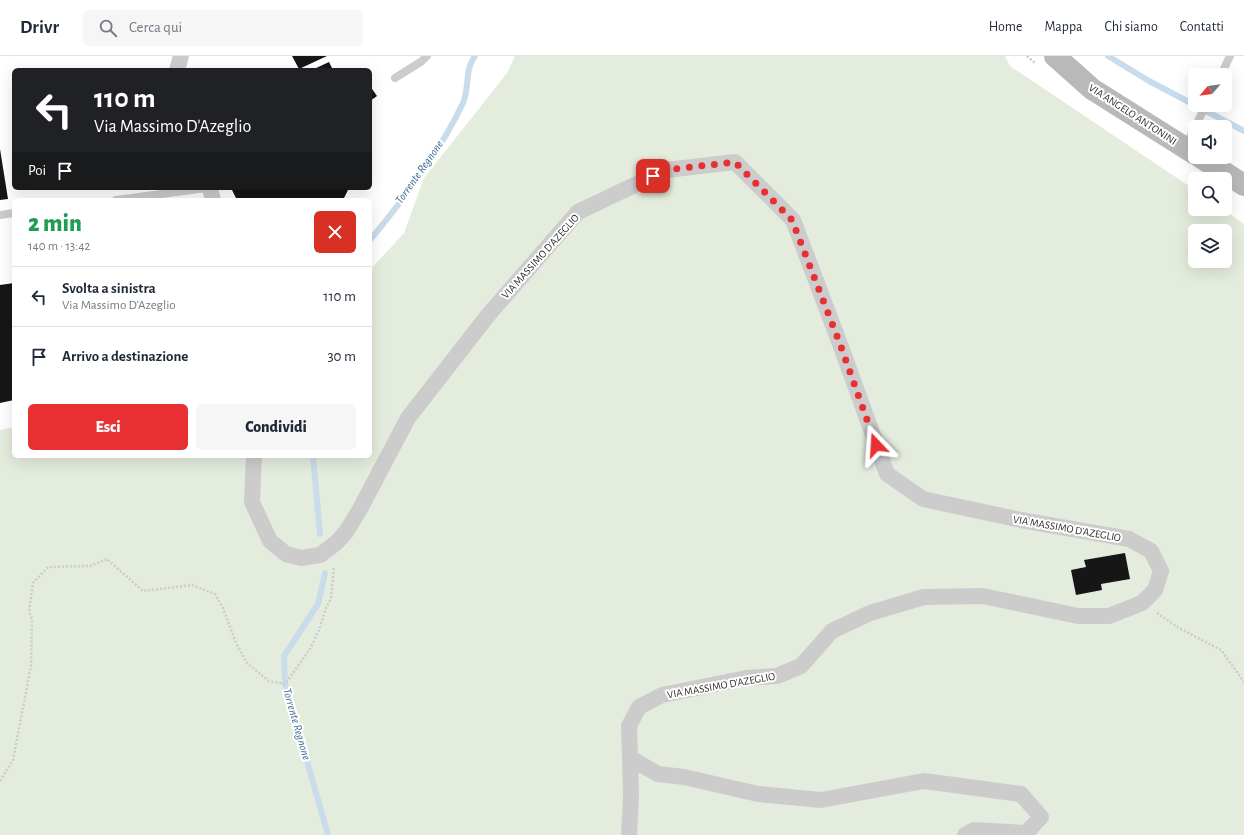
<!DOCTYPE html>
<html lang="it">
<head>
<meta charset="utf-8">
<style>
	:root { --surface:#fff; --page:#f6f6f7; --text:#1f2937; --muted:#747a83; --line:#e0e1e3; --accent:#e83032 }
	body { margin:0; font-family:"Alegreya Sans",sans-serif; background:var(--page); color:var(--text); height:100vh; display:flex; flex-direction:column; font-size:15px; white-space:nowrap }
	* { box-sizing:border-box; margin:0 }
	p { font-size:13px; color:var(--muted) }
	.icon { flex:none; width:22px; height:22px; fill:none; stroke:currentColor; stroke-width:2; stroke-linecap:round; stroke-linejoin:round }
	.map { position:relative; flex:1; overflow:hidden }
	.panel { position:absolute; left:12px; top:142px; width:360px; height:260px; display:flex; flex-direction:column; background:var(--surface); border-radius:6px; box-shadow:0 4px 16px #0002 }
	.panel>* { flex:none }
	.top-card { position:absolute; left:12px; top:12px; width:360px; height:122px; border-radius:6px; box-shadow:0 4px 16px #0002; background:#202124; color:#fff; overflow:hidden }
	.needle { width:26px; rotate:242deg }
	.controls { position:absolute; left:1188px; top:12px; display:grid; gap:8px }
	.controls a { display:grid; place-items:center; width:44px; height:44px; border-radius:6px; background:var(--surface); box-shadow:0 4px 16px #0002; font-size:20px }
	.pin { position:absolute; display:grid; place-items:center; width:34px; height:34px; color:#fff; margin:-17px; border-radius:8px; box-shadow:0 2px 6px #0006 }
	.me { position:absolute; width:44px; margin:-22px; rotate:340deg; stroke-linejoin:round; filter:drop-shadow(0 0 3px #0008) }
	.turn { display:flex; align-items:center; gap:14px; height:84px; padding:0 16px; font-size:18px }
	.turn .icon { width:52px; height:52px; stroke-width:2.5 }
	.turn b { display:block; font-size:28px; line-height:34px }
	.then { display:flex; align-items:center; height:38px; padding:0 16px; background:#0003; gap:8px; font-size:15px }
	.round { display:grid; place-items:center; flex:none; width:42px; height:42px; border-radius:6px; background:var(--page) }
	.head { display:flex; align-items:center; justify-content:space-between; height:68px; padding:0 16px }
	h1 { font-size:24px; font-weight:800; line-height:30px; color:#1e9e55 }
	.action { display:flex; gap:8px; margin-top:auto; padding:8px 16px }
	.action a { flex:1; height:46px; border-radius:6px; background:var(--accent); color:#fff; font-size:16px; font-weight:800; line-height:46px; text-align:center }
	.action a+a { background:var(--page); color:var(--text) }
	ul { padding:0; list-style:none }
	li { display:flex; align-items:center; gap:12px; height:60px; padding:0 16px; border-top:1px solid var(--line) }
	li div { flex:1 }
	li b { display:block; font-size:15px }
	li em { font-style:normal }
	header { display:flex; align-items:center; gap:24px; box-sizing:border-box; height:56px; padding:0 20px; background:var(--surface); border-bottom:1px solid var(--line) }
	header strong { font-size:19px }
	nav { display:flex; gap:22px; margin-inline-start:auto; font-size:14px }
	.search { width:280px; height:36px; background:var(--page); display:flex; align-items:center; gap:10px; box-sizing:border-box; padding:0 14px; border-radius:6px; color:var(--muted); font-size:15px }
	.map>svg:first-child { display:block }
</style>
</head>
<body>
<header>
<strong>Drivr</strong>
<div class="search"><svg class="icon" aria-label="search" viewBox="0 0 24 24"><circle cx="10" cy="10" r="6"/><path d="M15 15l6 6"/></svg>Cerca qui</div>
<nav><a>Home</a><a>Mappa</a><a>Chi siamo</a><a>Contatti</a></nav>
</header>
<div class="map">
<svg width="1244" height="779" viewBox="0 0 1244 779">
	<rect width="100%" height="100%" fill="#fff"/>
	<!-- green -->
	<path fill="#e4ecdd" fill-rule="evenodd" d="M515,0H1005L1010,10L1195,134V153H1223L1244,168V779H0V374L14,371V400H370V214L404,177L424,122L507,17ZM1195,175H1225V205H1195Z"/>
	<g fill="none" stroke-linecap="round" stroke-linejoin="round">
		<!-- stream -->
		<path stroke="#c9dcec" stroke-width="6" d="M1108,0L1149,25L1244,75
			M370,184C405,142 440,96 463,47C470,31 464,15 475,0
			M313,400L320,478
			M325,517L318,548L284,600L285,628L328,779"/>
	</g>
	<!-- building -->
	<path fill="#161616" d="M292,0H327L299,13Z
		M329,6L333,14H312Z
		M370,30L377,40L370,45Z
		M0,93L8,143L0,144Z
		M231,132H349L343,144H237Z
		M14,227V344L0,347V229Z
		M1125,497L1130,523L1101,528L1102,534L1076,539L1071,514L1086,511L1084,504Z"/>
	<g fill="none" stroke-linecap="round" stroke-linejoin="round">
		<!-- path -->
		<path stroke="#ccc" stroke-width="2.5" stroke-dasharray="2 2" stroke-linecap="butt" d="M1027,0L1035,7
			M1157,557L1179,572L1221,594L1244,626
			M0,725L13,704L31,610L32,563L29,555L33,527L48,511L90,510L107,503L143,535L192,529L215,538L223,552L236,587L247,607L269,625L285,628L310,593L319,574L326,552L331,542L334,511"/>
		<!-- service -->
		<path stroke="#ccc" stroke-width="8" d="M1221,19L1230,0
			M395,22L422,5L427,0
			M1185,91L1206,49
			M116,144L207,132
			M0,159L14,157"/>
		<!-- minor -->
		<path stroke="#ccc" stroke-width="16" d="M177,14L181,0
			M210,132L213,144
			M254,400L252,446L270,485L286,498L301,502L320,499L336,487L346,476L360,453L408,362L489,258L578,156L666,114L735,106L793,164L840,288L887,418L923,443L1021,464L1129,483L1151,495L1161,515L1155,534L1142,547L1109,560H1078L983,540L924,541L870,557L832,575L801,610L777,620L746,622L662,639L639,651L629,670L630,702L658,718L684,721L758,738L821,744L924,725L1021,738L1041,761L1026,777L974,774L965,779
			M629,779L631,741L630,702"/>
		<!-- secondary -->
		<path stroke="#b9b9b9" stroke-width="22" d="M1055,0L1092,33L1195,98
			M1200,101L1244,129"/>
	</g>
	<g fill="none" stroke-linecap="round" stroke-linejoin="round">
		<!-- route -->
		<path stroke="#e83032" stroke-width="7" stroke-dasharray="0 12.6" d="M653,120L666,114L735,106L792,164L840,288L876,389"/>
	</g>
	<g text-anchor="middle" stroke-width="4" stroke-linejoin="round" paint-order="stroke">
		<!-- street labels -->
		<g font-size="11" fill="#2f2f2f" stroke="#fff">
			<text transform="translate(1133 58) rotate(33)" y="4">VIA ANGELO ANTONINI</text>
			<text transform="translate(540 200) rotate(-48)" y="4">VIA MASSIMO D'AZEGLIO</text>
			<text transform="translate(1067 472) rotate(10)" y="4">VIA MASSIMO D'AZEGLIO</text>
			<text transform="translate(721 629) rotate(-10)" y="4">VIA MASSIMO D'AZEGLIO</text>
		</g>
		<!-- water labels -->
		<g font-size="12" font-style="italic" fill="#3c6b93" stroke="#fff">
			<text transform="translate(419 116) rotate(-55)" y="4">Torrente Regnone</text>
			<text transform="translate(297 668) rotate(74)" y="4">Torrente Regnone</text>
		</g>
	</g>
</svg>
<div class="controls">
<a><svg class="needle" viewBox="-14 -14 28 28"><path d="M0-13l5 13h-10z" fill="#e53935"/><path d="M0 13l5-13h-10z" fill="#747a83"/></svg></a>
<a><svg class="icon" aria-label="sound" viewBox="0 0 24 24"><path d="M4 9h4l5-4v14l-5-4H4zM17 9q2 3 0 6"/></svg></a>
<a><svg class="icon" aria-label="search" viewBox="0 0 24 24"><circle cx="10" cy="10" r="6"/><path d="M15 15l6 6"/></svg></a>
<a><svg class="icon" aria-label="layers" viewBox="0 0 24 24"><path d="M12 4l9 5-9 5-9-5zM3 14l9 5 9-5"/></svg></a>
</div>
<div class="pin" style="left:653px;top:120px;background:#d93025"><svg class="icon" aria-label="arrive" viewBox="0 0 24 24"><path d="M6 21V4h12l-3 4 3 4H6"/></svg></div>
<svg class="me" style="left:876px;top:389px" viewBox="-20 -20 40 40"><path d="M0-17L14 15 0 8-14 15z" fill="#e83032" stroke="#fff" stroke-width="4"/></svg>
<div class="top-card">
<div class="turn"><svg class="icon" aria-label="left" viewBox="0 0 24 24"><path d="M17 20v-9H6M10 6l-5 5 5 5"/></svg><div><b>110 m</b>Via Massimo D'Azeglio</div></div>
<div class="then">Poi<svg class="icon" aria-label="arrive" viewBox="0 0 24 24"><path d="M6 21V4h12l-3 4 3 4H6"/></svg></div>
</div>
<section class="panel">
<div class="head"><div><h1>2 min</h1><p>140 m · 13:42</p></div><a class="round" style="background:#d93025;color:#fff"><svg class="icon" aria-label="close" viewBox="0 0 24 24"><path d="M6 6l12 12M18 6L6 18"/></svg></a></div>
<ul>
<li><svg class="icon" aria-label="left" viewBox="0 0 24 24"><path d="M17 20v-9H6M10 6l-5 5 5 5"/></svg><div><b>Svolta a sinistra</b><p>Via Massimo D'Azeglio</p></div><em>110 m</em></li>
<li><svg class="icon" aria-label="arrive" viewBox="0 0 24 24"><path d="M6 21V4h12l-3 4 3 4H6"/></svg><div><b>Arrivo a destinazione</b></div><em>30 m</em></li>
</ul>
<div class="action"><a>Esci</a><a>Condividi</a></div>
</section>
</div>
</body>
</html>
